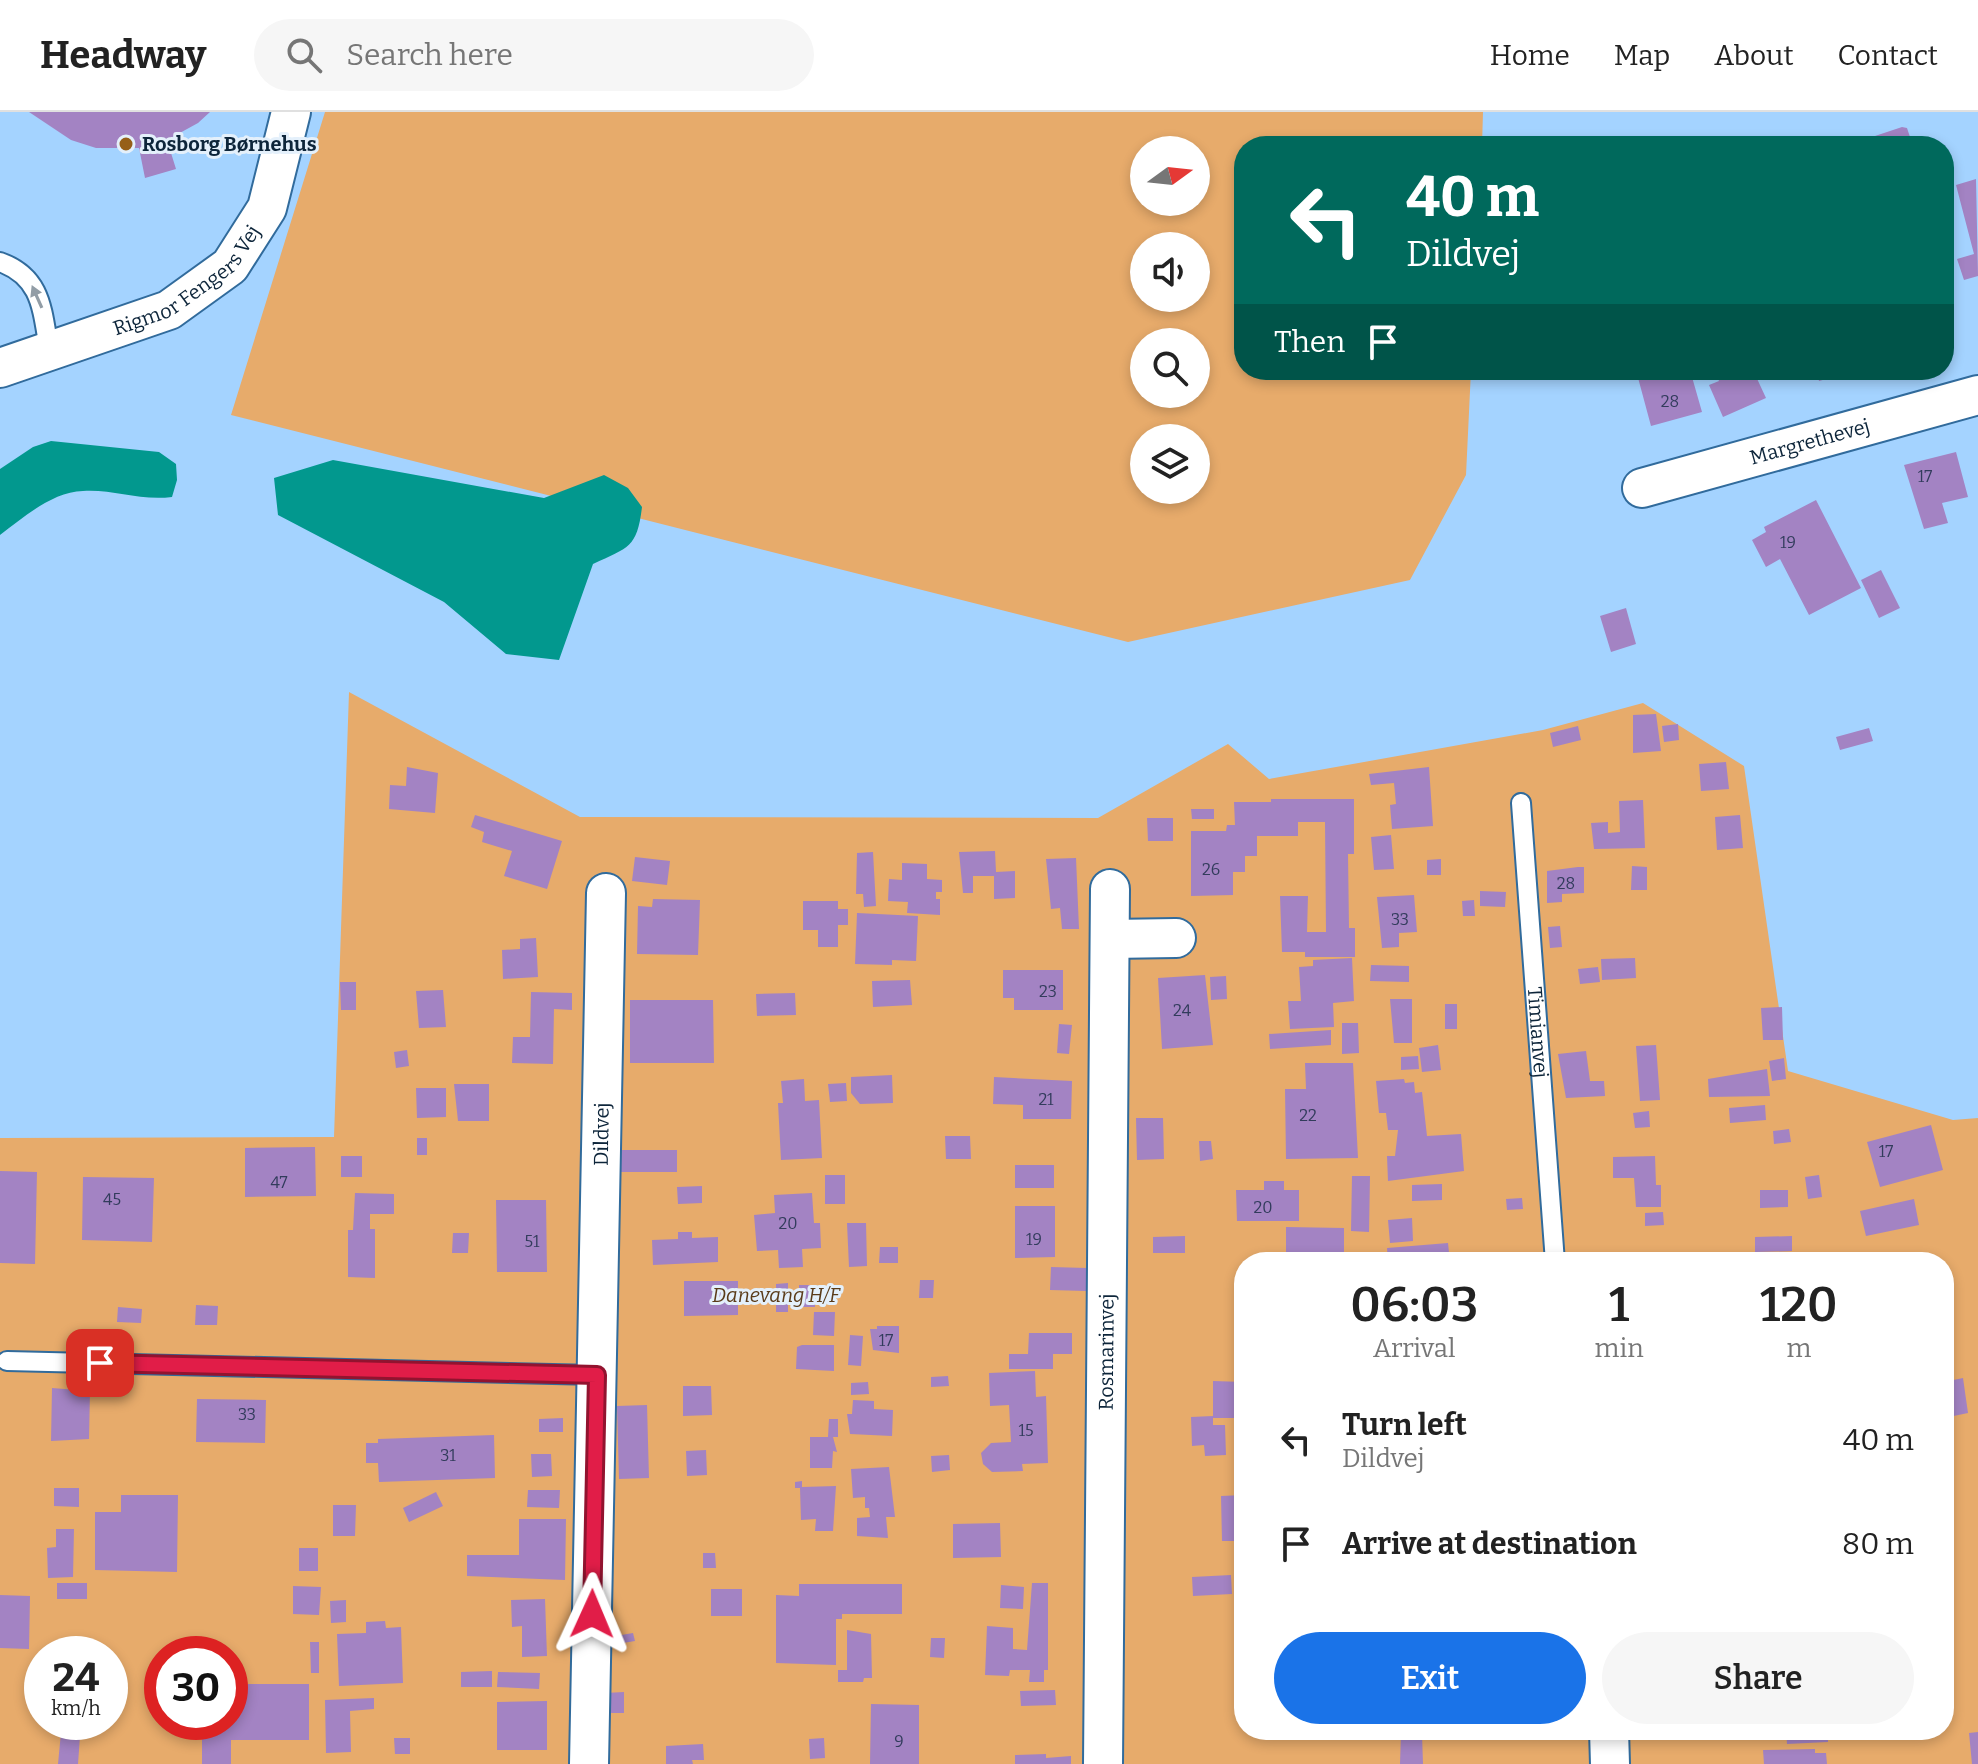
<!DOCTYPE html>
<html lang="en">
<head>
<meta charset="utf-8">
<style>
	:root { --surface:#fff; --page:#f6f6f6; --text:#222; --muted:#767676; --line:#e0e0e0; --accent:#1a73e8 }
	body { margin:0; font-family:Bitter,serif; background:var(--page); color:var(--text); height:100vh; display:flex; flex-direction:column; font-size:30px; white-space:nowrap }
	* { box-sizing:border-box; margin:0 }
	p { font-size:26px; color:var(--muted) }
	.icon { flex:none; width:44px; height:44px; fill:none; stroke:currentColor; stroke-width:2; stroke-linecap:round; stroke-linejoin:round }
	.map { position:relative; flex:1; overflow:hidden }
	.drawer { position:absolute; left:1234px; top:1140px; width:720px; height:488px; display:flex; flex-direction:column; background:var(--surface); border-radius:32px; box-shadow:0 4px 12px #0003 }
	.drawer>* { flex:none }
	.guide { position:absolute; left:1234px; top:24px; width:720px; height:244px; border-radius:32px; box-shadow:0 4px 12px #0003; background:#00695c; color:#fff; overflow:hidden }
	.needle { width:52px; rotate:75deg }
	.fabs { position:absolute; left:1130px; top:24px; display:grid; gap:16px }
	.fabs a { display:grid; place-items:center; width:80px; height:80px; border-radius:50%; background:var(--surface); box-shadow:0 4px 12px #0003; font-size:40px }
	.speed { position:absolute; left:24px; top:1524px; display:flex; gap:16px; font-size:40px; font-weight:700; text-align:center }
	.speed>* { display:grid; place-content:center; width:104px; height:104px; border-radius:50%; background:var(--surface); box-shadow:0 4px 12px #0003; line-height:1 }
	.speed small { font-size:20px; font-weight:400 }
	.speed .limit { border:12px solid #d22; background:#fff; color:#111 }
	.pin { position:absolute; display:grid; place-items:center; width:68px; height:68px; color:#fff; margin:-34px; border-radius:16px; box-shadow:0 4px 12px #0006 }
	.me { position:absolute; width:88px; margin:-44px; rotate:1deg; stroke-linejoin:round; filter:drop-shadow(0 0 6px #0008) }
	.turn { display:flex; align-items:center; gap:28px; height:168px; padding:0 40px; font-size:36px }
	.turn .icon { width:104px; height:104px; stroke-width:2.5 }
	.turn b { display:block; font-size:56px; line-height:68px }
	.then { display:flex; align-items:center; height:76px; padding:0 40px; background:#0003; gap:16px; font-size:30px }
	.eta { display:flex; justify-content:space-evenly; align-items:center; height:136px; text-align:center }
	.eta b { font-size:48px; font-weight:600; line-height:56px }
	.action { display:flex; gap:16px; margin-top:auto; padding:16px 40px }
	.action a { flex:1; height:92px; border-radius:48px; background:var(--accent); color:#fff; font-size:32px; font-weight:600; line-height:92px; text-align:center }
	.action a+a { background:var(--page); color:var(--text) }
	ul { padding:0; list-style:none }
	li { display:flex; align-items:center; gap:24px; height:104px; padding:0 40px }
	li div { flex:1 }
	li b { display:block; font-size:30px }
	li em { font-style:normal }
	header { display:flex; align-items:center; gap:48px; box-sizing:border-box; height:112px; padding:0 40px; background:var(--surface); border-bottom:2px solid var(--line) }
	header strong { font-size:38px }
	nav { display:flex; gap:44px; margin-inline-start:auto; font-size:28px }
	.search { width:560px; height:72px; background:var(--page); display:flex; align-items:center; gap:20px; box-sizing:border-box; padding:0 28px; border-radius:44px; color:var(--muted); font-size:30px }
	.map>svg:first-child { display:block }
</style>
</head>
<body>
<header>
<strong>Headway</strong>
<div class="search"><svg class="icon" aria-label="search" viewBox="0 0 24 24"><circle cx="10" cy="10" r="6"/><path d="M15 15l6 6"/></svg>Search here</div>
<nav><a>Home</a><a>Map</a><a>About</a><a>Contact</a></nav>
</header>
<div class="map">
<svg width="1978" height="1652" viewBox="0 0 1978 1652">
	<rect width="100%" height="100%" fill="#a4d3ff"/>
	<!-- green -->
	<path fill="#e7ab6b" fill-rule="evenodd" d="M325,0H1483L1482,34H1244V258H1471L1466,363L1410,468L1128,530L231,303ZM1144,38H1196V90H1144ZM1144,134H1196V186H1144ZM1144,230H1196V282H1144ZM1144,326H1196V378H1144Z
		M349,580L580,705L1098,706L1228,632L1269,667L1543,618L1643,591L1744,654L1788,959L1953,1008L1978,1006V1652H0V1026L334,1025ZM1244,1150H1944V1618H1244ZM42,1542H110V1610H42ZM162,1542H230V1610H162Z"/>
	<!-- water -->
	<path fill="#02988e" d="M51,329L159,340L176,352L177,368L172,385C139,389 113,377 83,379C52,380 24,405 0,423V357L33,335Z
		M333,348L544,386L604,363L628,376L642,395C637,436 629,435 593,452L559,548L506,542L444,490L278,403L274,366Z"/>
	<!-- building -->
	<path fill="#a383c3" d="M29,0H210L198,11L167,28L176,57L145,66L139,36H96L71,28Z
		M1902,15L1907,16L1913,34H1875L1872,25Z
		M1976,67L1978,164L1964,168L1957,147L1974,142L1956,73Z
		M1651,258H1690L1702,300L1651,314L1637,262Z
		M1714,258H1753L1766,286L1723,305L1709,273L1719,269Z
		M1816,258H1856V259L1819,269Z
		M1956,340L1968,385L1942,391L1948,411L1924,417L1904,353Z
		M1816,388L1861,476L1809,503L1780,447L1766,455L1752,428L1766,420L1764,415Z
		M1881,458L1900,496L1879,506L1861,468Z
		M1626,496L1636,532L1611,540L1600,504Z
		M1656,602L1661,639L1633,641V603Z
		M1678,612L1679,628L1664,630L1662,614Z
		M1578,614L1581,628L1553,635L1550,621Z
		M1869,616L1873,629L1840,638L1836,625Z
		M1726,650L1729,677L1701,679L1699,652Z
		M407,655L438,661L435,701L389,697L390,673L406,674Z
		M1429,655L1433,714L1392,717L1390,693L1396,692L1394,671L1371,673L1369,662Z
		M1271,687H1354V742H1348L1349,816H1355V845H1305V840H1282L1280,784H1308L1307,820H1326L1325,710H1298V724H1257V744H1245V760H1233V783L1191,784V719H1226L1227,713H1235L1234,690H1271Z
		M1643,688L1645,736L1594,737L1591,711L1608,710V721L1620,720L1619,689Z
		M1191,697H1214V707H1192Z
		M475,703L562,729L547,777L504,764L512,739L482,730L484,720L471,715Z
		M1740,703L1743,736L1717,738L1715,705Z
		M1147,706H1173V729H1148Z
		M1391,723L1394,757L1374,758L1371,725Z
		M995,739L996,760L1015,759V786L994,787V764H973V781H963L959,740Z
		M873,740L876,794L864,795L863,782H856L857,741Z
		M635,745L670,749L667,773L632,769Z
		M1076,746L1079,817H1062L1060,796L1051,797L1046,747Z
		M1441,747V763H1427V748Z
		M902,751L927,752V767L942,768V780H936V787H940V803L907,801L908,790L888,789L889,767L902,768Z
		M1632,754L1647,755V778H1631Z
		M1578,755H1584V781L1562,782V790L1547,791V759Z
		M1480,779L1506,780L1505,795L1480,794Z
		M1414,783L1417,820L1399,821V835L1382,836L1377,785Z
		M653,787L700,788L698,843L637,842L638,794L652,795Z
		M1474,788L1475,804H1463L1462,789Z
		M803,789H838V797H848V813H838V835H818V818H803Z
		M857,801L918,804L916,849L892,848V853L855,852Z
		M1560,814L1562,835L1550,836L1548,815Z
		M536,826L538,865L503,867L502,838L520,837V827Z
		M1352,846L1354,889L1333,891L1334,915L1290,917L1288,889H1301L1299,855L1313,854V848Z
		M1635,846L1636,866L1602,868L1601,847Z
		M1371,853L1409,854V870L1370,869Z
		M1598,855L1600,870L1580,872L1578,857Z
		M1003,858H1063V898H1014V886H1003Z
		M1205,863L1213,933L1162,937L1158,866Z
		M1226,864L1227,887L1211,888L1210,865Z
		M910,868L912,893L873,895L872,869Z
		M340,870H356V898H341Z
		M443,878L446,915L419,916L416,879Z
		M531,880L572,881V898L554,897L553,952L512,951L513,925H530Z
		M795,881L796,903L757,904L756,882Z
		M1390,887H1412V931H1394Z
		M630,888H713L714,951H630Z
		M1445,892H1457V917H1445Z
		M1782,895L1783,928H1763L1761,896Z
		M1342,911H1358L1359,941L1342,942Z
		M1059,912L1072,913L1069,942L1057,941Z
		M1331,918V933L1270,937L1269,922Z
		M1438,933L1441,958L1422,960L1419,936Z
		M1656,933L1660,988L1640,989L1636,934Z
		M407,938L409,954L396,956L394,940Z
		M1586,939L1590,969H1604L1605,984L1566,986L1558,942Z
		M1418,944L1419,957L1401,958V945Z
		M1784,946L1786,967L1772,969L1769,949Z
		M1305,951H1353L1358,1046L1286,1047L1285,977H1306Z
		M1767,957L1770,984L1709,985L1708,967Z
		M892,963L893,991L860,992L851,981V965Z
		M994,965L1072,969L1071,1007H1023V993L993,992Z
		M804,967L805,989L819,988L822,1046L781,1048L778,991H783L781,969Z
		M1404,967L1405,971L1414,970L1415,981L1422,980L1427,1024L1461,1022L1464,1059L1388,1069L1387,1044H1395L1398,1018H1388L1386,1001H1379L1376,969Z
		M846,971L847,989L830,990L828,972Z
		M454,972H489V1009H458Z
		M416,976H446V1005L417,1006Z
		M1765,993L1766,1008L1730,1011L1729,996Z
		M1649,999L1650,1015L1635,1016L1633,1001Z
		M1136,1006H1163L1164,1047L1137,1048Z
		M1931,1013L1943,1058L1880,1075L1867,1030Z
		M1789,1017L1791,1030L1774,1032L1773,1019Z
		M945,1024H970L971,1047H946Z
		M417,1026H427V1043H417Z
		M1199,1029H1211L1213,1047L1200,1049Z
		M315,1035L316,1084L245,1085V1036Z
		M616,1038H677V1060H617Z
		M341,1044H362V1065H341Z
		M1655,1044L1656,1073H1661V1095H1636L1634,1066H1613V1045Z
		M1015,1053H1054V1076H1015Z
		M0,1059L37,1060L35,1152L0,1151Z
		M825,1063H845V1092H825Z
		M1819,1063L1822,1085L1808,1087L1805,1065Z
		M1352,1064H1370L1369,1120L1351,1119Z
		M83,1065L154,1066L152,1130L82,1128Z
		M1264,1069H1284V1078H1299V1109H1237L1236,1078H1264Z
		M1442,1072V1088L1412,1089V1073Z
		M702,1074V1091L678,1092L677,1075Z
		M1760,1078H1788V1095L1760,1096Z
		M355,1081L394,1082V1102H370V1117H375V1166L348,1165V1118H353Z
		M812,1081L814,1111H820L821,1136L802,1137L803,1155L779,1156L778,1138L757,1139L754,1103L775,1101L774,1083Z
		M1522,1086L1523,1097L1507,1098L1506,1087Z
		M1914,1087L1919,1113L1866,1124L1860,1099Z
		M496,1088H546L547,1160H497Z
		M1015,1094H1055V1145L1015,1146Z
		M1663,1100L1664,1113L1645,1114V1101Z
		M1412,1106L1413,1129L1390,1131L1388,1108Z
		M847,1111H866L867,1154L849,1155Z
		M1286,1115L1344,1116V1150H1286Z
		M678,1120H692V1126L718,1125V1150L653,1153L652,1128L678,1127Z
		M453,1121H469L468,1141H452Z
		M1185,1124V1141H1153V1125Z
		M1792,1124V1139L1755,1140V1125Z
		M1448,1131L1450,1150H1388L1387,1136Z
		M880,1135H898V1151H879Z
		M1051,1155L1087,1156L1086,1179L1050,1178Z
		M920,1168H934L933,1186H919Z
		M684,1169H738V1203L684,1204Z
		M788,1171V1200H776V1172Z
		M799,1173H814L815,1195H799Z
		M196,1193L218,1194L217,1213H195Z
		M118,1195L142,1197L141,1211L117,1210Z
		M814,1200H835L834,1224L813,1223Z
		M877,1214H899V1241L873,1238L870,1217H877Z
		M1029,1221H1072V1242H1053V1257H1009V1242H1028Z
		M850,1223L863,1224L861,1254L848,1253Z
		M802,1233H834V1259L796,1257L797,1235Z
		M1035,1259L1036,1285L1046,1284L1048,1351L1022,1352L1023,1359L992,1360L983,1352L981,1341L991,1331L1011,1330L1009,1293L990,1294L989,1261Z
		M948,1264L949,1274L931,1275V1265Z
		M1963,1266L1968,1301L1944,1306V1270Z
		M1213,1269L1244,1270V1306H1213V1313H1225L1226,1343L1205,1344L1204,1333L1192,1334L1191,1305L1213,1304Z
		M868,1270L869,1282L851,1283V1271Z
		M683,1274H711L712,1303L683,1304Z
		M52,1276L90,1279L89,1327L51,1329Z
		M197,1287L266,1288L265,1331L196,1330Z
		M853,1288L874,1289V1297L893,1298L892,1324L850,1322L847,1302H852Z
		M647,1293L649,1366L619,1367L617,1294Z
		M563,1306V1320H539V1307Z
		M829,1307H838V1325H833L837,1340L833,1339L832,1356H810V1325H828Z
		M494,1323L495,1366L379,1370L378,1351H366V1331H378V1327Z
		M706,1338L707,1363L687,1364L686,1339Z
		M531,1342H551L552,1364L532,1365Z
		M949,1343L950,1358L932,1360L931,1344Z
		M889,1355L895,1405H886L888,1426L857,1424V1406L870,1405L869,1396H865V1385L853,1386L851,1357Z
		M802,1369V1375L836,1374L833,1419H815L816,1407L801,1408L800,1376H795V1370Z
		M54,1376H79V1395L54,1394Z
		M528,1378H560L559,1396L527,1395Z
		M436,1380L443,1394L409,1410L403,1396Z
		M121,1383H178L177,1460L95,1458V1400H121Z
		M1244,1383V1429H1222L1221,1384Z
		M333,1393H356L355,1424H333Z
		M519,1407H566L565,1468L467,1464V1443H519Z
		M1000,1411L1001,1445L953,1446V1412Z
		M56,1417H74L73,1465L48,1466L47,1436L56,1435Z
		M299,1436H318V1459H299Z
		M703,1441H715L716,1456H703Z
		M1231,1463L1232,1482L1193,1484L1192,1465Z
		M57,1471H87V1487H57Z
		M1032,1471H1048V1558H1044V1570H1029L1030,1558H1010L1009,1564L985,1563L987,1514L1013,1516V1537L1027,1538Z
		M799,1472H902V1502H842V1507H836V1553L776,1551V1483L799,1484Z
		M1001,1473L1024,1475L1023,1497L1000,1496Z
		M293,1474L321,1475L319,1503L293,1502Z
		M711,1477H742V1504H711Z
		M0,1483L30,1484L29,1537L0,1536Z
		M545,1487L547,1544L522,1545V1514L512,1515L511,1488Z
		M346,1488V1510L331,1511L330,1489Z
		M385,1509L386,1516L401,1515L403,1571L339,1574L337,1522L366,1521V1510Z
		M847,1518L871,1522L872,1566H864L863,1570H838V1558H847Z
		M633,1521L635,1529L611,1533L610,1525Z
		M931,1526H945L944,1546L930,1545Z
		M310,1530H319V1561H311Z
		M492,1559V1575H461V1560Z
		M498,1560L540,1561L539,1577L497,1575Z
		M231,1572H309V1628H231V1652H202V1610H230Z
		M1055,1578L1056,1593L1021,1594L1020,1579Z
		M624,1580V1601H606L605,1581Z
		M374,1586V1597L350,1599L351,1640L326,1641L325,1588Z
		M547,1589V1638H497V1590Z
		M871,1592L919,1593V1652H870Z
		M62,1610H81L78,1652H58Z
		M1404,1618H1437L1438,1622H1422L1423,1652H1400L1401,1620Z
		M1786,1618H1828V1630L1787,1632Z
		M1978,1620V1652H1972L1969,1621Z
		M394,1626H410V1642H395Z
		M824,1626L825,1646L810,1647L809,1627Z
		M703,1632L704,1648H692L693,1652H666V1634Z
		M1815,1637V1641H1826L1827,1652H1764L1763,1638Z
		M1046,1642V1646L1071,1644V1652H1015V1643Z"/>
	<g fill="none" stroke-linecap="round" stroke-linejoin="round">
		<!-- lane casing -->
		<g stroke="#316b9c" stroke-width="22">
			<g id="lane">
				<path d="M0,150C42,165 42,198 49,237"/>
				<path id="s1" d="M1521,691L1555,1150"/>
				<path d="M7,1249L597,1263"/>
			</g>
		</g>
		<!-- street casing -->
		<g stroke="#316b9c" stroke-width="42">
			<g id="street">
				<path id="s2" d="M0,256L169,198L230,154L267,96L291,0"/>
				<path id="s3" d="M1642,376L1978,283"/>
				<path d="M1110,827L1176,826"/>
				<path d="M1609,1618L1610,1652"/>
				<path id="s4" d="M589,1652L606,781"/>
				<path id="s5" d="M1103,1652L1110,777"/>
			</g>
		</g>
		<!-- lane -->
		<use href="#lane" stroke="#fff" stroke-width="18"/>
		<!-- street -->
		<use href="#street" stroke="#fff" stroke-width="38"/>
	</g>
	<!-- one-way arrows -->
	<defs><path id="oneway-solid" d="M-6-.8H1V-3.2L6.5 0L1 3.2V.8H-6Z" transform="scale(2)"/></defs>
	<use fill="#929da6" href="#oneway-solid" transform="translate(37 185) rotate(-114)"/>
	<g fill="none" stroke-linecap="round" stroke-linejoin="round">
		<!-- route casing -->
		<g stroke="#92132f" stroke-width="20">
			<path id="route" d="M100,1251L597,1263L592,1502"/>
		</g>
		<!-- route -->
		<use href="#route" stroke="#e11d48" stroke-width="14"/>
	</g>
	<!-- markers -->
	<circle fill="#965f18" stroke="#e4f0fb" stroke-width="3" cx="126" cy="32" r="8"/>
	<g text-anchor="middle" stroke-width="6" stroke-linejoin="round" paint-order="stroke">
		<!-- number labels -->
		<g font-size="16" fill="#323c5c">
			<text x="1670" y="295">28</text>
			<text x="1925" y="370">17</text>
			<text x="1788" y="436">19</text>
			<text x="1211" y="763">26</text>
			<text x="1566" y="777">28</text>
			<text x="1400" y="813">33</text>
			<text x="1048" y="885">23</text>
			<text x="1182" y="904">24</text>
			<text x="1046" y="993">21</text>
			<text x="1308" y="1009">22</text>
			<text x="1886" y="1045">17</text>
			<text x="279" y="1076">47</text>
			<text x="112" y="1093">45</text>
			<text x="1263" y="1101">20</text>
			<text x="788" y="1117">20</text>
			<text x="1034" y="1133">19</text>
			<text x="532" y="1135">51</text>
			<text x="886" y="1234">17</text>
			<text x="247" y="1308">33</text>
			<text x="1026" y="1324">15</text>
			<text x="448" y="1349">31</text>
			<text x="899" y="1635">9</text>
		</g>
		<!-- poi labels -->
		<g font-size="20" font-weight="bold" fill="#0d253a" stroke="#e4f0fb" text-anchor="start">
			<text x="142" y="39">Rosborg Børnehus</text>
		</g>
		<!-- street labels -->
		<g font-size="20" fill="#0d253a" stroke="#e4f0fb">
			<text dy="7" stroke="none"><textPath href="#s2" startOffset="210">Rigmor Fengers Vej</textPath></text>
			<text dy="7" stroke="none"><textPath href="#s3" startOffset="174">Margrethevej</textPath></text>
			<text dy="7" stroke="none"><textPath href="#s1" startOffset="230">Timianvej</textPath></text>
			<text dy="7" stroke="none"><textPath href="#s4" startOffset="630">Dildvej</textPath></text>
			<text dy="7" stroke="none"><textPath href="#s5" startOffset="412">Rosmarinvej</textPath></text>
		</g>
		<!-- park labels -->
		<g font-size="20" font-style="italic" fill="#5a3b19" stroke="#e4f0fb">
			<text x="776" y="1190">Danevang H/F</text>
		</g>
	</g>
</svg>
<div class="fabs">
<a><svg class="needle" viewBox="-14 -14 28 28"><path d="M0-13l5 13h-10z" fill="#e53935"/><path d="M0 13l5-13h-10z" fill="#767676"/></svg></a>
<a><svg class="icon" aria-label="sound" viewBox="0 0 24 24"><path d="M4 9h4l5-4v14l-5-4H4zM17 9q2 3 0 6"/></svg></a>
<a><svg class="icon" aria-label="search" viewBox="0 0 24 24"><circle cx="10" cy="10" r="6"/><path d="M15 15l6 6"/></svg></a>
<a><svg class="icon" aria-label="layers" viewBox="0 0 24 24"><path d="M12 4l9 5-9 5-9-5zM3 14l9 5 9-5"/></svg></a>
</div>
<div class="speed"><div>24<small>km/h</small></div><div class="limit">30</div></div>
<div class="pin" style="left:100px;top:1251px;background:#d93025"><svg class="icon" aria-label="arrive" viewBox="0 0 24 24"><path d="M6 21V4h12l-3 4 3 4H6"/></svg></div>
<svg class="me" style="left:592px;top:1502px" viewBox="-20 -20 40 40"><path d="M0-17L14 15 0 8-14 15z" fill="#e11d48" stroke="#fff" stroke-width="4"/></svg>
<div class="guide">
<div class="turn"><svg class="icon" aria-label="left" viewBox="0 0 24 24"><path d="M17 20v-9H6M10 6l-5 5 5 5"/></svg><div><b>40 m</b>Dildvej</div></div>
<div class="then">Then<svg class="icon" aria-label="arrive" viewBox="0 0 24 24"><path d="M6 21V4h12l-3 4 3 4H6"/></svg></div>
</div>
<section class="drawer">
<div class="eta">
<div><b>06:03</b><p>Arrival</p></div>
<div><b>1</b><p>min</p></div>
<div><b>120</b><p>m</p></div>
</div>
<ul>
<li><svg class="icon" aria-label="left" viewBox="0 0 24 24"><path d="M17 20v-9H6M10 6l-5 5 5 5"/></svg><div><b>Turn left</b><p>Dildvej</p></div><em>40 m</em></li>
<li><svg class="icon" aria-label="arrive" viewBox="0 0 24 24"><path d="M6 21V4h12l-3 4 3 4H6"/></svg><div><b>Arrive at destination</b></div><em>80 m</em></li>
</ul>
<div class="action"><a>Exit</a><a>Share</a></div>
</section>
</div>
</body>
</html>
